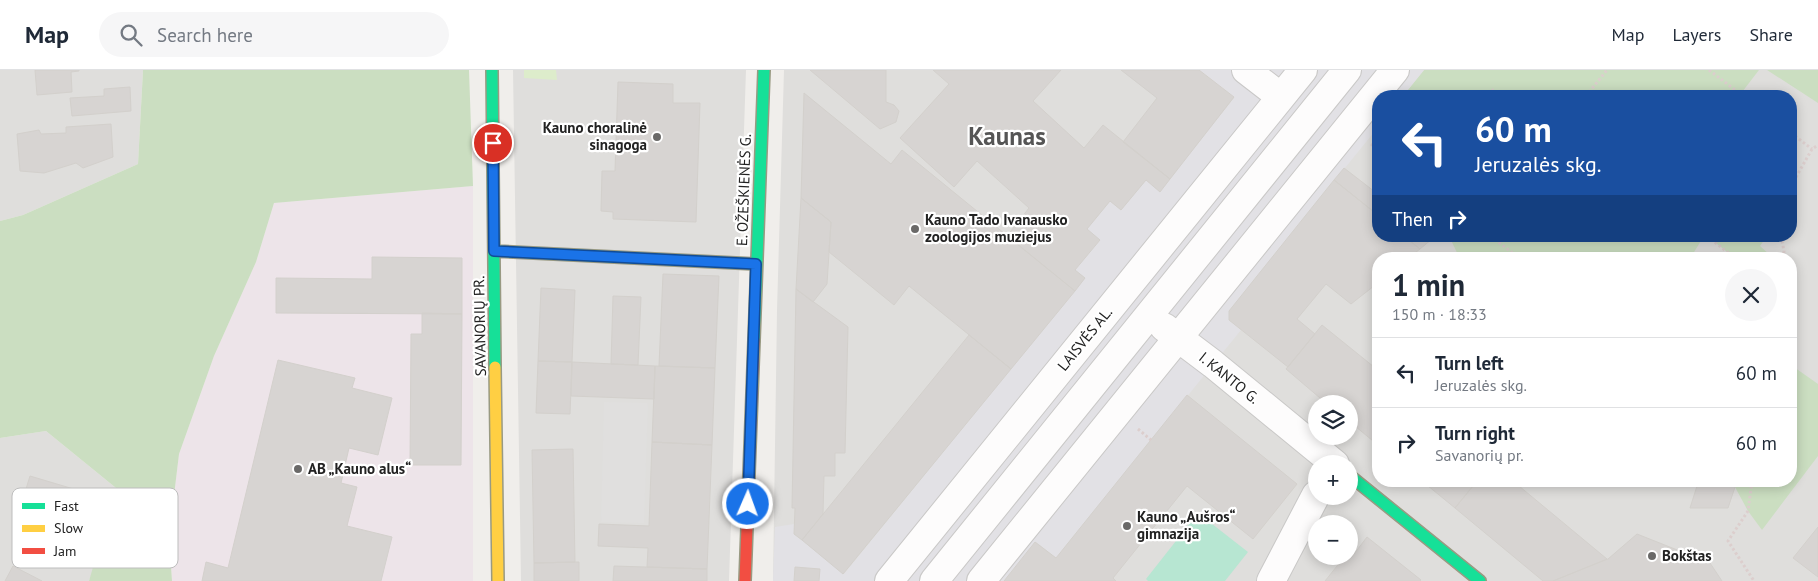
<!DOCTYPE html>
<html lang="en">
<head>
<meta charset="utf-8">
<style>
	:root { --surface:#fff; --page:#f6f6f7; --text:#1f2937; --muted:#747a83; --line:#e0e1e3 }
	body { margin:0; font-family:"PT Sans",sans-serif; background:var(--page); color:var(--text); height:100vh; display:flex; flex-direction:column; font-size:19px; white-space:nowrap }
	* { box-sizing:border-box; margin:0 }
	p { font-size:16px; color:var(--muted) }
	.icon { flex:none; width:28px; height:28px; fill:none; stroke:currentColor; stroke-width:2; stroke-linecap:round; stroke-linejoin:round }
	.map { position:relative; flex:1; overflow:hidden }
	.panel { position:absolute; left:1372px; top:182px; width:425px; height:235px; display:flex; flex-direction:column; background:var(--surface); border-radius:20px; box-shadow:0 2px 12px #0003 }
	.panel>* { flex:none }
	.hud { position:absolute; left:1372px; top:20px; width:425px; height:152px; border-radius:20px; box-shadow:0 2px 12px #0003; background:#1a4fa0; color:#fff; overflow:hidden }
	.controls { position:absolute; left:1308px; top:325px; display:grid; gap:10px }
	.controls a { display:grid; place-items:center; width:50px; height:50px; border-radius:50%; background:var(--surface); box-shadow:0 2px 12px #0003; font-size:25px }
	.pin { position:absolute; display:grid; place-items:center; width:42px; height:42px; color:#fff; margin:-21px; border:2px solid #fff; border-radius:50%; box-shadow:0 1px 5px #0007 }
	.me { position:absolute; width:55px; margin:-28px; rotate:2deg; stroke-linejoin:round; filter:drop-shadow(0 0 4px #0008) }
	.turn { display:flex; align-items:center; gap:18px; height:105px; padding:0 20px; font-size:22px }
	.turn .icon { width:65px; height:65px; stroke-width:2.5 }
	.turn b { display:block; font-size:35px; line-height:42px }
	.then { display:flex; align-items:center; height:48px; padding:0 20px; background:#0003; gap:10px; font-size:19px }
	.round { display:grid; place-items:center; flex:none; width:52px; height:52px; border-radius:26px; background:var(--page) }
	.overview { display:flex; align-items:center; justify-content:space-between; height:85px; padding:0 20px }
	h1 { font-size:30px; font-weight:700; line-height:38px }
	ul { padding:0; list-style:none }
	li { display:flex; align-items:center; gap:15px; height:70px; padding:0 20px; border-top:1px solid var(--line) }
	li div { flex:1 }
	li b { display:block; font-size:19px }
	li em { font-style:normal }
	header { display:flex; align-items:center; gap:30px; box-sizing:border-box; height:70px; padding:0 25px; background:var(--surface); border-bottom:1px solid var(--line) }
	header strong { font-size:24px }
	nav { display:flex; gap:28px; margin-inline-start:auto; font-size:18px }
	.search { width:350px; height:45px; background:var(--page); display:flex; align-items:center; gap:12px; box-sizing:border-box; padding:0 18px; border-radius:28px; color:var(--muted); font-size:19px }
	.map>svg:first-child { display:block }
</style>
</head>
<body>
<header>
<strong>Map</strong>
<div class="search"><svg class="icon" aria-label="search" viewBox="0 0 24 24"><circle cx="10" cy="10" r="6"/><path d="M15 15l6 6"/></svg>Search here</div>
<nav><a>Map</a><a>Layers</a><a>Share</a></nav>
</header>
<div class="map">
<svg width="1818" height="511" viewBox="0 0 1818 511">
	<rect width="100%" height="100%" fill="#f0eeeb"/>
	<!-- residential -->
	<path fill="#dfdedc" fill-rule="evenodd" d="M0,0H143L138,94L23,145L0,151Z
		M513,0H746L729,511H521Z
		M784,0H1818V511H773L777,240ZM1379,26H1791V166H1379ZM1379,189H1791V411H1379ZM1316,334H1349V366H1316ZM1316,394H1349V426H1316ZM1316,454H1349V486H1316Z
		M46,361L116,418L93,501L89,511H0V368Z"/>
	<!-- industrial -->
	<path fill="#ede4e9" d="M473,116V511H172L169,467L179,384L214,286L256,192L274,133Z"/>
	<!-- grass -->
	<path fill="#ddeccb" d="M524,0H556L557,10L524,8Z"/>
	<!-- forest -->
	<path fill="#cbdec1" d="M143,0H469L473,116L274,133L256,192L214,286L179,384L169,467L172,511H89L116,418L46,361L0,368V151L23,145L138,94Z
		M1424,0H1759L1739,26H1403Z
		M1767,0H1818V33Z
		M1449,166H1704L1691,187L1692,189H1460Z
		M1707,166H1767L1760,176L1770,185L1767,189H1736Z
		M1791,295L1818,314V386L1762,460L1748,441L1735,417L1729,411H1791Z"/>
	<!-- pitch -->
	<path fill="#b7e6d2" d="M1198,443L1248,482L1225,511H1148L1146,509Z"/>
	<!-- parking -->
	<path fill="#e0dfde" d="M604,332L648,333L644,453L601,452Z"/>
	<!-- plaza -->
	<path fill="#e2e1e5" d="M1199,0H1424L1403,26H1379V56L1229,241V250L1241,260L1056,488L1036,472L1005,511H773L775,457L794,454V464L844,504L1085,208L1075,200L1087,159L1110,131L1121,140L1146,110L1160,121L1234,28Z"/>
	<!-- building -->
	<path fill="#d7d4d2" stroke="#d3d0cc" d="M35,0H79V1L71,2L72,22L37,25Z
		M810,0H886V32L894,35L899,41L896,52L880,59Z
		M933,0H1061L1033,31L1084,78L1103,55L1170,109L1160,122L1146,110L1121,140L1110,131L1087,159L1100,170L1075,200L1085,208L1075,221L1007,166L1029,138L977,91L954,117L900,68L949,14Z
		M1121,0H1199L1234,27L1170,109L1123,72L1157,28Z
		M618,12L673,14V33H700L696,152L613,149V142L601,141L602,101H615Z
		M130,17L131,41L72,46L70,28L104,26V19Z
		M804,23L891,94L902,80L1075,221L1011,299L909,216L894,235L829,182L831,152L801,128Z
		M111,54L113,87L83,98L76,93L44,103L20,101L17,64L39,60L41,64L66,63V57Z
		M1344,98L1379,125V146L1334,110Z
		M1334,110L1379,146V166H1404L1420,179L1407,189H1379V212L1351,234L1326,214L1297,249L1315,264L1288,297L1229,250V241Z
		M801,128L831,152L827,214L813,232L796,219Z
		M1404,166H1429L1432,169L1420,179Z
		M372,187L462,188V244L276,243V208L372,209Z
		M663,204L719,206L715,298L659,296Z
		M541,218L575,220L572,292L538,291Z
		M796,219L848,257L845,383H835V406H824L823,444L802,470L794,464L795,438H792Z
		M613,226L641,227L638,295L611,294Z
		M422,243L462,244L461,395H410L411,264H422Z
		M1322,255L1379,301V376L1349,351V334H1327L1286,299Z
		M969,265L1011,299L843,504L802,470Z
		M278,290L355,308L352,318L392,328L378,385L349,378L341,413L357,417L347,456L392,467L381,511H202L206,492L228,498Z
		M538,291L572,292L570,344L536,343Z
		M572,292L655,296L654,329L571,326Z
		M655,296L715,298L712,375L652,372Z
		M1187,325L1297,414L1253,469L1187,416L1113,508L1116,511H1004L1035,472L1056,488Z
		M652,372L712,375L707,499L647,497L648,478L598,476L599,454L649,456Z
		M573,379L575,492L534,493L532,380Z
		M30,406L87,423L76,462L18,445Z
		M1422,411H1477L1455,438Z
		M1477,411H1513L1607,489L1553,511H1543L1455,438Z
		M1684,411H1729L1735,417L1728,438H1690L1697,416Z
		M1818,457V507L1793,488Z
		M1637,464L1700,489L1704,484L1722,511H1553L1608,489Z
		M1367,467L1421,510L1420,511H1325L1345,486L1351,488Z
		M579,492V511H534V493Z
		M13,496L42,511H5Z
		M614,496L707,499V511H613Z
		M795,497L820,499L819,511H794Z"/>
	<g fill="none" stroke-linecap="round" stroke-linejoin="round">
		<!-- street casing -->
		<g stroke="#c9c8c7" stroke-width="30">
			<path id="street" d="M1246,0L1281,27
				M1164,257L1213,294L1335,394
				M889,511L1303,0
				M934,511L1347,0
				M981,511L1395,0
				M1271,511L1316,425"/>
		</g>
		<!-- fast casing -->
		<g stroke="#999a82" stroke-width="14">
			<path id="fast" d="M492,0L495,297
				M494,181L756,194
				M754,270L764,0
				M1349,405L1480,511"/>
		</g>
		<!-- slow casing -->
		<g stroke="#999a82" stroke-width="14">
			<path id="slow" d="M495,297L498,511"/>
		</g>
		<!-- jam casing -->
		<g stroke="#999a82" stroke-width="14">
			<path id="jam" d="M745,511L754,270"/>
		</g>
		<!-- path -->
		<path stroke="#dccecd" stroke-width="3" stroke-dasharray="2.5 2.5" stroke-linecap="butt" d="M1709,0L1743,26
			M1489,26L1493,20L1501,26
			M1586,26L1607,0
			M1791,63L1812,79
			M1371,74L1379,80
			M1791,116L1812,79L1818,75
			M1491,166L1520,189
			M1707,166L1736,189
			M1781,166L1784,181L1783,189
			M1138,359L1151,370
			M1752,411L1748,441L1728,471L1754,511"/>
		<!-- street -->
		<use href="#street" stroke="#fdfcfc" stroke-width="28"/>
		<!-- fast -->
		<use href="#fast" stroke="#16e098" stroke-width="11"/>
		<!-- slow -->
		<use href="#slow" stroke="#ffcf43" stroke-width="11"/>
		<!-- jam -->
		<use href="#jam" stroke="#f24e42" stroke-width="11"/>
	</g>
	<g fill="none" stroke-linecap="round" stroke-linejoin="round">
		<!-- route casing -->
		<g stroke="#114b97" stroke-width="12">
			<path id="route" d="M493,73L494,181L756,194L748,434"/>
		</g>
		<!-- route -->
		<use href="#route" stroke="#1a73e8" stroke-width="9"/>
	</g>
	<!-- markers -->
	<g fill="#6a6968" stroke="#fff" stroke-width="2">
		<circle cx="657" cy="67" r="5"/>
		<circle cx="915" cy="159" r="5"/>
		<circle cx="298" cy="399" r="5"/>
		<circle cx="1127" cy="456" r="5"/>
		<circle cx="1652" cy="486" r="5"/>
	</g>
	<g text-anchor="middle" stroke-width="4.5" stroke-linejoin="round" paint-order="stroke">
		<!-- poi labels -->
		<g font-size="15" font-weight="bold" fill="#222" stroke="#fff" text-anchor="start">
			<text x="647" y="63" text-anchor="end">Kauno choralinė<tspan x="647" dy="17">sinagoga</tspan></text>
			<text x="925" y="155">Kauno Tado Ivanausko<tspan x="925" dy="17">zoologijos muziejus</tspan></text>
			<text x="308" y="404">AB „Kauno alus“</text>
			<text x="1137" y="452">Kauno „Aušros“<tspan x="1137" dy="17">gimnazija</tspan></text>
			<text x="1662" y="491">Bokštas</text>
		</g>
		<!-- street labels -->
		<g font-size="15" fill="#222" stroke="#fff">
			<text transform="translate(744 120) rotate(-88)" y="5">E. OŽEŠKIENĖS G.</text>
			<text transform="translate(480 256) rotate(-91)" y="5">SAVANORIŲ PR.</text>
			<text transform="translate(1085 269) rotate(-51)" y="5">LAISVĖS AL.</text>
			<text transform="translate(1229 308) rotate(39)" y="5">I. KANTO G.</text>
		</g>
		<!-- town labels -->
		<g font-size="25" font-weight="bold" fill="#555" stroke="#fff">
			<text x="1007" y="75">Kaunas</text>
		</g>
	</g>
	<!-- legend -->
	<rect x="12" y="418" width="166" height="80" rx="8" fill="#fff" stroke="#bdbdbd" stroke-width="1"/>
	<rect x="22" y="433" width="23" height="6" fill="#16e098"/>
	<rect x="22" y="455" width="23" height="7" fill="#ffcf43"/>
	<rect x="22" y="478" width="23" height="6" fill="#f24e42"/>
	<g font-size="14" fill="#222">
		<text x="54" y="441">Fast</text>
		<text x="54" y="463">Slow</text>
		<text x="54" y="486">Jam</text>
	</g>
</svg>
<div class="controls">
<a><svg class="icon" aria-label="layers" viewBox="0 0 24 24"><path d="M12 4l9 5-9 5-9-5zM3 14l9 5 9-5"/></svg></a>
<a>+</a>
<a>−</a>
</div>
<div class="pin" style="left:493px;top:73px;background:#d93025"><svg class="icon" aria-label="arrive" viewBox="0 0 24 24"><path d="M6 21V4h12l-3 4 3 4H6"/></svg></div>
<svg class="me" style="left:748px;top:434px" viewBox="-20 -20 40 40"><circle r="17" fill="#1a73e8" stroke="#fff" stroke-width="3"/><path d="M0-11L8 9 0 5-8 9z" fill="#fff"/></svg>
<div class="hud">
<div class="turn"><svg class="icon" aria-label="left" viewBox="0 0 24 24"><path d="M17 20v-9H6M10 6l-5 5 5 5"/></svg><div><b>60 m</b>Jeruzalės skg.</div></div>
<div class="then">Then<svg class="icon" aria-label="right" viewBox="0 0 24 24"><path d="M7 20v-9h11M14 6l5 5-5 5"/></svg></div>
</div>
<section class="panel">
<div class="overview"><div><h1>1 min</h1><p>150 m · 18:33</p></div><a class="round"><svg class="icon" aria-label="close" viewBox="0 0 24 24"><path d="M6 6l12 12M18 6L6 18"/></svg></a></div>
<ul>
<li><svg class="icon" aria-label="left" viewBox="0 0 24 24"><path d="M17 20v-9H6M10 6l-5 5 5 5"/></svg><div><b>Turn left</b><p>Jeruzalės skg.</p></div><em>60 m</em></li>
<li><svg class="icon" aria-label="right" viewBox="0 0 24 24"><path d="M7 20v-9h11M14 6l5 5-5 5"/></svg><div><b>Turn right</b><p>Savanorių pr.</p></div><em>60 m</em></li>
</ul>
</section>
</div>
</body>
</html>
